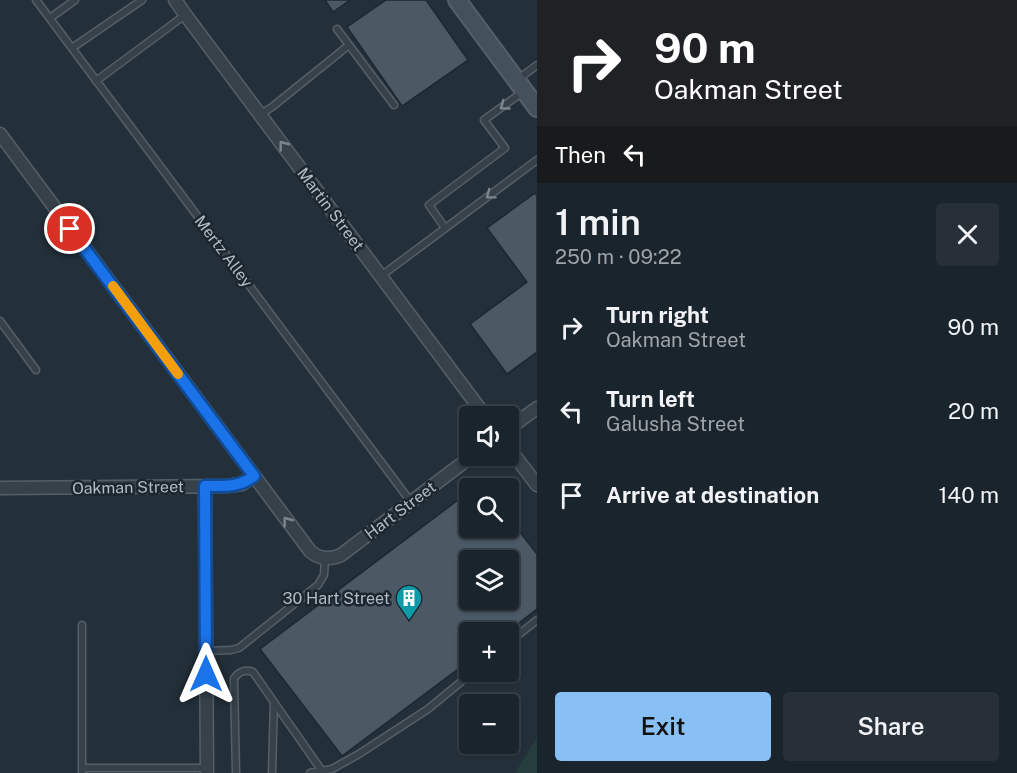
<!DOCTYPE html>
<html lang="en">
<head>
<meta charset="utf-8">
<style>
	:root { --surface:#1a242c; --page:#273038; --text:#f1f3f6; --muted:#9fa4a9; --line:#384148; --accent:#88c0f5 }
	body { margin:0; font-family:"Public Sans",sans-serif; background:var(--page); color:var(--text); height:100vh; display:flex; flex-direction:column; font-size:22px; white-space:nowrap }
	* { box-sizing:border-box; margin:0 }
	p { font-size:20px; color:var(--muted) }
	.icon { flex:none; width:33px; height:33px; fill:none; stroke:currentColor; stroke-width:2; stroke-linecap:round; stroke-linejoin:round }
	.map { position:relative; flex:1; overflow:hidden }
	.details { display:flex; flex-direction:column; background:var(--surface); width:480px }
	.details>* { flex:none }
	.banner { background:#202124; color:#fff; overflow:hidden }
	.tools { position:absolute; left:459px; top:406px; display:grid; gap:12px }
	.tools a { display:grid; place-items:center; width:60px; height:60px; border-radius:6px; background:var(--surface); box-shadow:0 2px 4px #0004,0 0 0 2px var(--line); font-size:30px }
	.pin { position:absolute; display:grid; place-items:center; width:51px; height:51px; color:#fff; margin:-26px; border:3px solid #fff; border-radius:50%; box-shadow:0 2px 6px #0007 }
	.me { position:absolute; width:66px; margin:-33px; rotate:0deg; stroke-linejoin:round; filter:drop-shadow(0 0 4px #0008) }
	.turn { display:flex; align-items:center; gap:21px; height:126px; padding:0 18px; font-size:27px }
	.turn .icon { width:78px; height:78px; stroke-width:2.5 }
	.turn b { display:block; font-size:42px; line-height:51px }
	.then { display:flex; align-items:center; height:57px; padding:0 18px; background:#0003; gap:12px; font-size:22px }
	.round { display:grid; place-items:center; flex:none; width:63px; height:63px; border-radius:6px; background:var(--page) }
	.summary { display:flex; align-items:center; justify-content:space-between; height:102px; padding:0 18px }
	h1 { font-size:36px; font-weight:600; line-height:45px }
	.cta { display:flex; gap:12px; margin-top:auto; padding:12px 18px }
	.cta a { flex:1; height:69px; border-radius:6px; background:var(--accent); color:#111; font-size:24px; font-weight:600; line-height:69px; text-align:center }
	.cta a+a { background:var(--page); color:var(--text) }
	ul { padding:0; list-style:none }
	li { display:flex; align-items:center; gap:18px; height:84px; padding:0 18px }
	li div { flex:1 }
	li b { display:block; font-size:22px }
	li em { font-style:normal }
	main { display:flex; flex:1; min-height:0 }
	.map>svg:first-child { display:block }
</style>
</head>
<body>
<main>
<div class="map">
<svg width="537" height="773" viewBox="0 0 537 773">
	<rect width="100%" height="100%" fill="#23303a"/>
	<!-- green -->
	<path fill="#253d3c" d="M537,737V773H515Z"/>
	<!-- building -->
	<path fill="#4b5965" stroke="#1d2831" stroke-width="1.5" fill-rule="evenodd" d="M325,0H350L333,12Z
		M386,0H426L468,60L402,106L347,27Z
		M535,193L537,196V352L507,374L470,324L527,282L487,228Z
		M482,482L488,489H473Z
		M470,491V528H508V517L537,554V609L506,633H470V660L342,756L260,649ZM470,561H508V600H470Z"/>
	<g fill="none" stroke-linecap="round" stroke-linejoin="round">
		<!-- lane casing -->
		<g stroke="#545f68" stroke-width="9">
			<path id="lane" d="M36,0L411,502
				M50,18L75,0
				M349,45L394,105
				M72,48L142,0
				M517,80L537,65
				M96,81L185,15
				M261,114L272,107L349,45L337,29
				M445,228L429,205L505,148L484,120L524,91
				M381,276L537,160
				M0,321L36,370
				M508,643L537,620
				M206,651L231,650L239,648L318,585L324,575L325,558
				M82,768H207
				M82,773V625
				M236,773L234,679C238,672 245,669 253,672L322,771
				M272,773L274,702
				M310,773L332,769L359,754L428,709L473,672"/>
		</g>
		<!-- street casing -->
		<g stroke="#545f68" stroke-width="15">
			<path id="street" d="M175,0L187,17L486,417
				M0,134L310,551C319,559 330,560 341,555L472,456
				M508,429L537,408
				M508,447L537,485
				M205,486L207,773
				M0,488L227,486L242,484L254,476"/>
		</g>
		<!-- secondary casing -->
		<g stroke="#545f68" stroke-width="20">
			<path id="secondary" d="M457,0L537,108"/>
		</g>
		<!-- lane -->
		<use href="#lane" stroke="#36414a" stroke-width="6"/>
		<!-- street -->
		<use href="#street" stroke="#36414a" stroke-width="12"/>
		<!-- secondary -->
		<use href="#secondary" stroke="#44515d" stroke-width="16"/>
	</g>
	<!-- one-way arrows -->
	<defs><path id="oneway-chevron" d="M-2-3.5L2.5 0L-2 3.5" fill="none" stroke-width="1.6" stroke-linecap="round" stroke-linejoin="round" transform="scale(1.5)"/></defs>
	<g stroke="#7a858e">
		<use href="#oneway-chevron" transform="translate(504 106) rotate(144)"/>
		<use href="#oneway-chevron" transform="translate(283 145) rotate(-127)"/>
		<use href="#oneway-chevron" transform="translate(490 195) rotate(143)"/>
		<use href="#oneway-chevron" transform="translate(287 521) rotate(-127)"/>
	</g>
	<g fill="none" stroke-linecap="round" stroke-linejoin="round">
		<!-- route casing -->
		<g stroke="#114b97" stroke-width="15">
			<path id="route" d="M70,229L254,476C239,488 222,486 205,486L206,674"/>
		</g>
		<!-- route -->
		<use href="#route" stroke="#1a73e8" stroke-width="10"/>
		<!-- slow -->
		<path stroke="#f59e0b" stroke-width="10" d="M113,286L178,374"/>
	</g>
	<!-- icons -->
	<defs>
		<g id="building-pin" transform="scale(1.35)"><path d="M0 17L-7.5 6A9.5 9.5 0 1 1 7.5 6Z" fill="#0f9aa8" stroke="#1b262f"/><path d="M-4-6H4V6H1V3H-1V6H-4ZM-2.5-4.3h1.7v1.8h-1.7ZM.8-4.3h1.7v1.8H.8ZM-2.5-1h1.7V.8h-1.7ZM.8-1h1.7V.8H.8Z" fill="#fff"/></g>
	</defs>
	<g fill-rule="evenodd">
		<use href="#building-pin" x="409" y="598"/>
	</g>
	<g text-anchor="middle" stroke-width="5" stroke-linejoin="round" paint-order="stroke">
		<!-- street labels -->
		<g font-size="16" fill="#b1bcc6" stroke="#1b262f">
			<text transform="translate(331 209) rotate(53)" y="6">Martin Street</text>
			<text transform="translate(224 251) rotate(53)" y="6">Mertz Alley</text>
			<text transform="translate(128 487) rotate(-1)" y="6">Oakman Street</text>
			<text transform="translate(400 510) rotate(-37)" y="6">Hart Street</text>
		</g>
		<!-- poi labels -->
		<g font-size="16" fill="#b1bcc6" stroke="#1b262f" text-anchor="end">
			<text x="390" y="604">30 Hart Street</text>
		</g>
	</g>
</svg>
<div class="tools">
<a><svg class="icon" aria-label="sound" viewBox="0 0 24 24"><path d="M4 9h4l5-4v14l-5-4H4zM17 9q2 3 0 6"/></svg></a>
<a><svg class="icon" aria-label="search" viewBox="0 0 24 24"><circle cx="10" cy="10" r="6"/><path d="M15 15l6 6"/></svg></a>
<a><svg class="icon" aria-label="layers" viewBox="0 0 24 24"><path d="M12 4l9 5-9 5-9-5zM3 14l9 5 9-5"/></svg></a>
<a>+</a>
<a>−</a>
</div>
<div class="pin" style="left:70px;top:229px;background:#d93025"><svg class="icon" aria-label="arrive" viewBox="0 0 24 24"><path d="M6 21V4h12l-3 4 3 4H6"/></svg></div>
<svg class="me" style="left:206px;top:674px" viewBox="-20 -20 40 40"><path d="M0-17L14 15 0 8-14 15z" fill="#1a73e8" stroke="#fff" stroke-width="4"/></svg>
</div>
<section class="details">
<div class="banner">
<div class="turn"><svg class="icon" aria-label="right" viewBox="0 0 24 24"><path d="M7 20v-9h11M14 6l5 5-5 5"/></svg><div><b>90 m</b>Oakman Street</div></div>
<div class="then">Then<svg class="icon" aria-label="left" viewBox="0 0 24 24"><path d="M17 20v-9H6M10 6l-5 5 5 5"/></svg></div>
</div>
<div class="summary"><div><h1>1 min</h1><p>250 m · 09:22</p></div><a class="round"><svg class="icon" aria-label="close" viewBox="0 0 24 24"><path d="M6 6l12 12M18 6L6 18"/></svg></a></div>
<ul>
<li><svg class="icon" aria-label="right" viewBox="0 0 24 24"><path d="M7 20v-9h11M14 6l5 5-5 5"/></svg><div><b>Turn right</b><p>Oakman Street</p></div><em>90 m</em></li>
<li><svg class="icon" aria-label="left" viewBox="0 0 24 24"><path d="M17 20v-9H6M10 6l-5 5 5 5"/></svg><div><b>Turn left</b><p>Galusha Street</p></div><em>20 m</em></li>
<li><svg class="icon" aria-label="arrive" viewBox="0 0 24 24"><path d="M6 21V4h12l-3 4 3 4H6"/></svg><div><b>Arrive at destination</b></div><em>140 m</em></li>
</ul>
<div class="cta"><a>Exit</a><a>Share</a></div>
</section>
</main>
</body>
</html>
